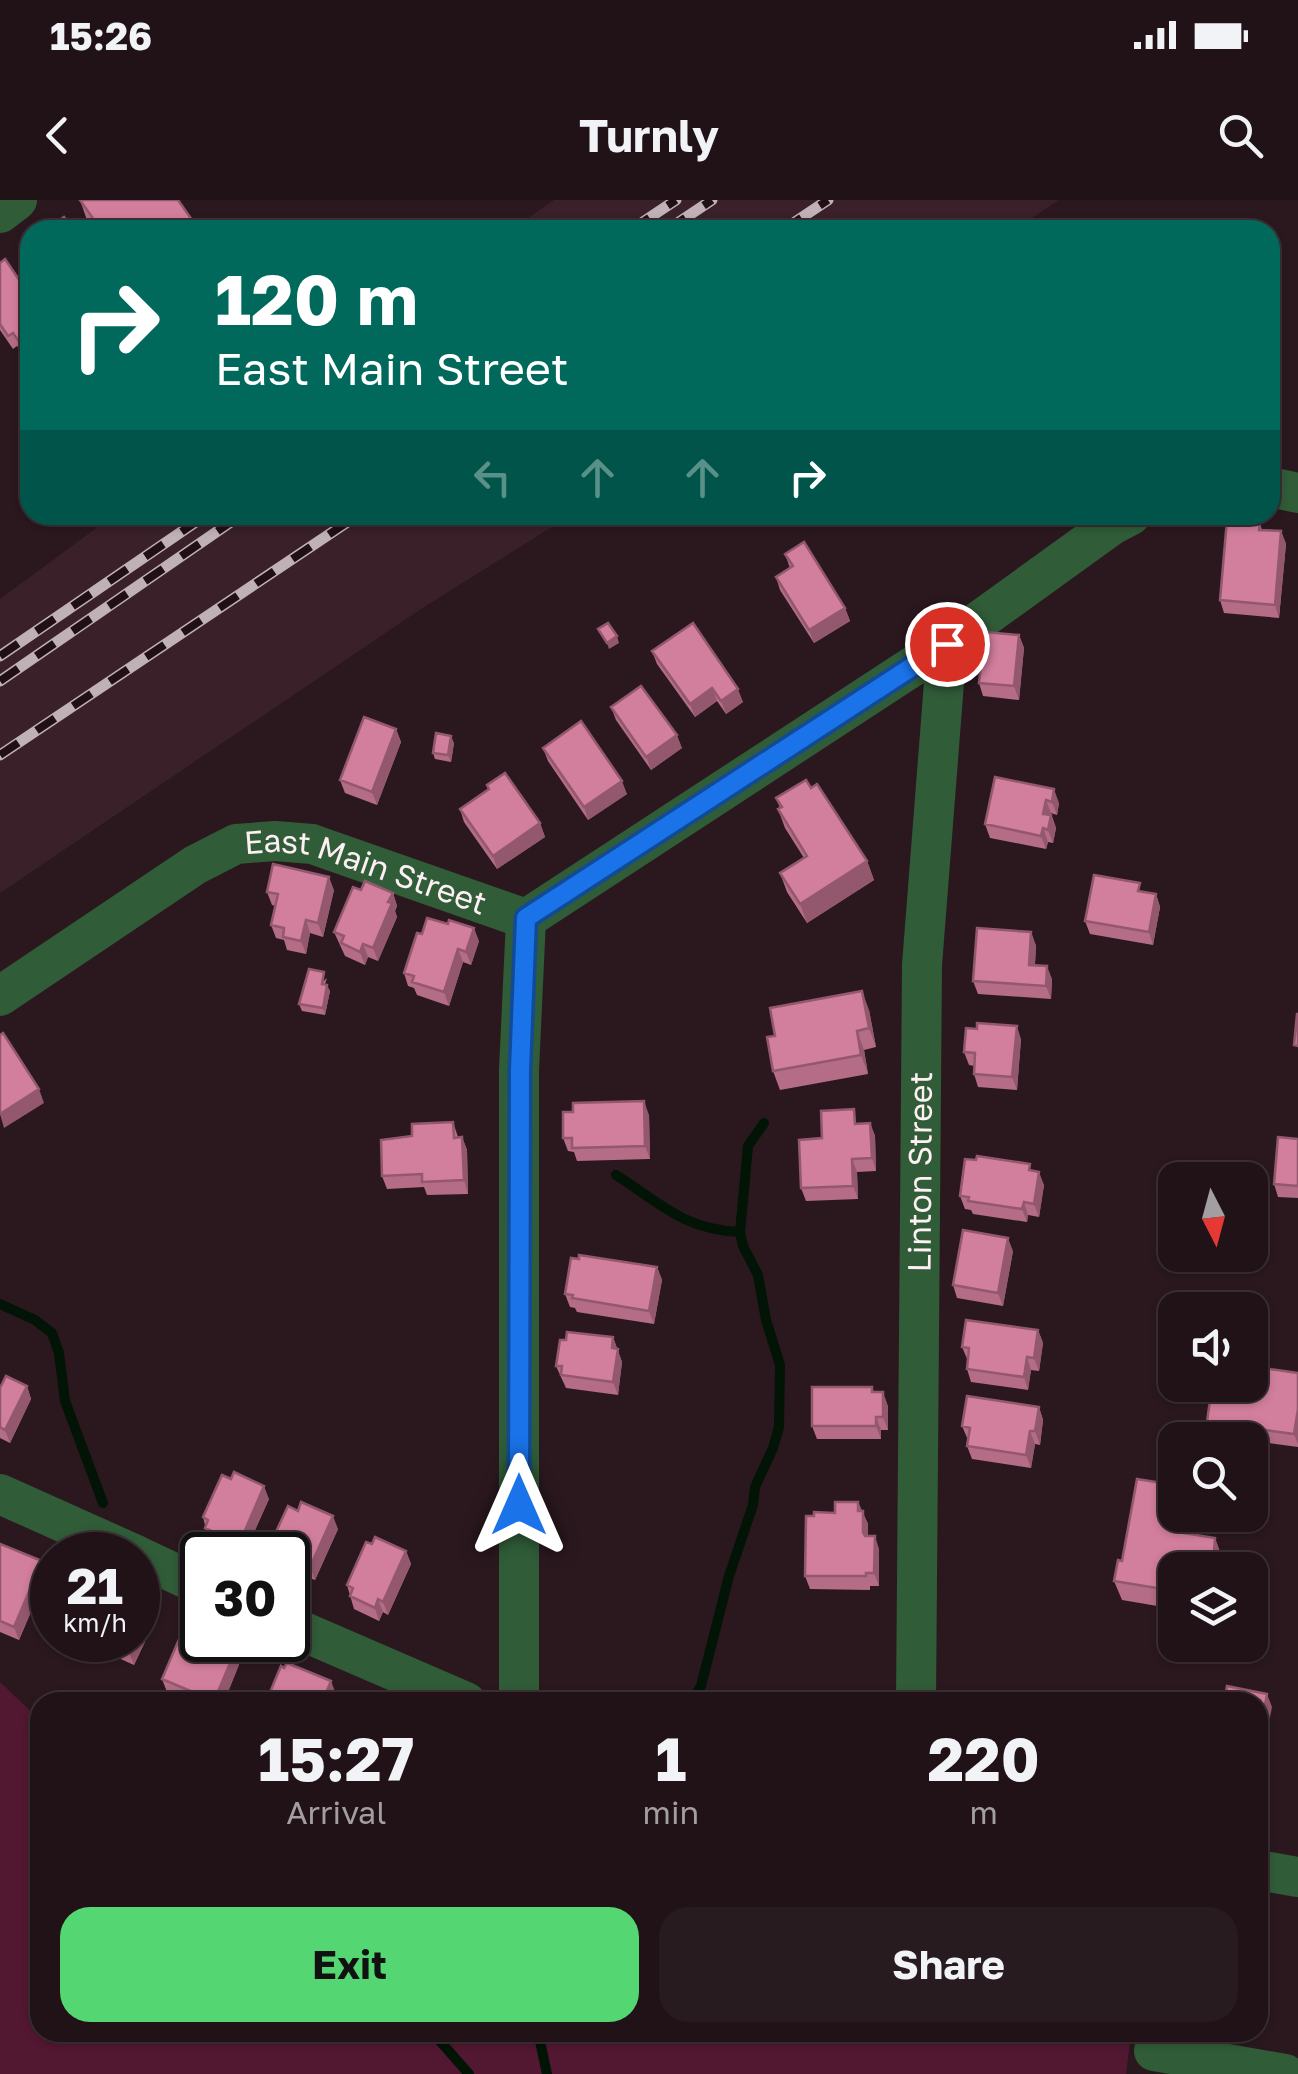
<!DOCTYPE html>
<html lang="en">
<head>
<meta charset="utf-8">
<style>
	:root { --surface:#201216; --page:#281b1f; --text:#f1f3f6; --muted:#a29ea1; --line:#3d3235; --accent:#54d672 }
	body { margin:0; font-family:"Golos Text",sans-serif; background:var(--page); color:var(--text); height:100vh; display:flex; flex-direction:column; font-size:38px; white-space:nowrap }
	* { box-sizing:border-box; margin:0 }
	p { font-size:32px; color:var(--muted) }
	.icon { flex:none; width:55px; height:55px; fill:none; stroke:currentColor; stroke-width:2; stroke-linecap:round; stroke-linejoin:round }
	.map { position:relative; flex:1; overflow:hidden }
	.sheet { position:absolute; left:30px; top:1492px; width:1238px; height:350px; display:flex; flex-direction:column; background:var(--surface); border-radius:30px; box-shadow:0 2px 8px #0004,0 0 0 2px var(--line) }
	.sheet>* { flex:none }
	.top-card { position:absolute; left:20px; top:20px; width:1260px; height:305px; border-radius:30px; box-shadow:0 2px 8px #0004,0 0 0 2px var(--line); background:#00695c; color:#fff; overflow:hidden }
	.needle { width:65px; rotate:174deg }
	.tools { position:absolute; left:1158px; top:962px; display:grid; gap:20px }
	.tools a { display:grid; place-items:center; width:110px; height:110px; border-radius:20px; background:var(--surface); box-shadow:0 2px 8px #0004,0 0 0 2px var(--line); font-size:50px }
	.speed { position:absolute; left:30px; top:1332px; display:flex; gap:20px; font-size:50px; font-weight:700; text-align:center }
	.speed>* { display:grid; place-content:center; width:130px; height:130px; border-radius:50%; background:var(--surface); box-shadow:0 2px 8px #0004,0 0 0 2px var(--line); line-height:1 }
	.speed small { font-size:25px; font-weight:400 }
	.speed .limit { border:5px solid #111; border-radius:15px; background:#fff; color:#111 }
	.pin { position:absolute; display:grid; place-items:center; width:85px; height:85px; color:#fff; margin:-42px; border:5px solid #fff; border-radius:50%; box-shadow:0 2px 10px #0007 }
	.me { position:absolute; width:110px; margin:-55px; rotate:0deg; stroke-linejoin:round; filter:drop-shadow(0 0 8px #0008) }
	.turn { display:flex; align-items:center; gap:35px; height:210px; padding:0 30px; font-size:45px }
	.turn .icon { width:130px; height:130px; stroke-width:2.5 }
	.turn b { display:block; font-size:70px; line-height:85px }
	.lanes { display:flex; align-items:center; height:95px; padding:0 30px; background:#0003; justify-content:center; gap:50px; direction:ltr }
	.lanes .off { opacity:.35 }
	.eta { display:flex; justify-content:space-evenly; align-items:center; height:170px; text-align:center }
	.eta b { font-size:60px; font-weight:700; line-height:70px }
	.button { display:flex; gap:20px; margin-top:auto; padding:20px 30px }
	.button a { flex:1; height:115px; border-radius:30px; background:var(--accent); color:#111; font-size:40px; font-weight:700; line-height:115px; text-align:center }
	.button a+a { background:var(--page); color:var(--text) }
	.status { display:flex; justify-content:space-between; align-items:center; height:70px; padding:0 50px; background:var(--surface); direction:ltr }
	.status svg { height:28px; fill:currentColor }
	header { display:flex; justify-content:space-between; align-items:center; height:130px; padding:0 30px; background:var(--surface); font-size:45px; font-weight:700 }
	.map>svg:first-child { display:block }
</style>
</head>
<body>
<div class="status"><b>15:26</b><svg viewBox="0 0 49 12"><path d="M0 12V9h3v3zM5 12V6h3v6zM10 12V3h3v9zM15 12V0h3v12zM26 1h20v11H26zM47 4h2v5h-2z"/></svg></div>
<header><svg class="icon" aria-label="back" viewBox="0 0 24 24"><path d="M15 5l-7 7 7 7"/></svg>Turnly<svg class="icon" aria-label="search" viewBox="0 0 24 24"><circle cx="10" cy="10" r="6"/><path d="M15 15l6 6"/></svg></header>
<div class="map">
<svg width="1298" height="1874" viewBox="0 0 1298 1874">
	<rect width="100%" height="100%" fill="#2a181e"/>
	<!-- built -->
	<path fill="#392029" d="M554,0H1059L1014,30H511Z
		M114,315H571L421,409L0,693V399Z"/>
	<!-- green -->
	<path fill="#521731" d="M0,1482L40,1520V1832L1131,1833L1126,1874H0Z"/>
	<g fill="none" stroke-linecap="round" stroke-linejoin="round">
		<!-- stream -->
		<path stroke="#011405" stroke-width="10" d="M616,975C660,1003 684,1030 740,1032
			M0,1104L35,1120L52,1133L59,1153L65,1201L103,1303
			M691,1502L701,1486L729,1376L753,1305L755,1287L773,1248L779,1227L780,1165L766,1120L758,1075L743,1046L740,1032L748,946L764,923
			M432,1832L469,1874
			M538,1832L547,1874"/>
		<!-- minor -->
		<g stroke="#305c38" stroke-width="40">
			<path d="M0,13L17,0"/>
			<path d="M1270,287L1298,293"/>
			<path id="s1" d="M0,796L195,665L236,644L275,641L312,644L526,719L947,444L1112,325L1131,315"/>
			<path d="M0,1294L136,1355"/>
			<path d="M138,1356L202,1386"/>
			<path d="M288,1425L466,1502"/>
			<path d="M519,1502V870L526,719"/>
			<path id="s2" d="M916,1502L922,765L947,444"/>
			<path d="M1258,1670L1298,1677"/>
			<path d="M1154,1851L1285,1874"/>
		</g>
		<!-- rail casing -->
		<g stroke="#c0b1b6" stroke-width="11">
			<path id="rail" d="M631,30L676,0
				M667,30L712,0
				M783,30L828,0
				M0,456L206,315
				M0,481L241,315
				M0,555L358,315"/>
		</g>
		<!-- rail -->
		<use href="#rail" stroke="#200f15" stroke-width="8" stroke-dasharray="22" stroke-linecap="butt"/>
	</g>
	<!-- wall -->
	<path fill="#b56c87" d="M80,0L192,20L196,30H94L87,20Z
		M0,63L30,96V148L23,153L17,146L13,149L0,130Z
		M1260,323L1262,330L1281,331L1286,344L1279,418L1224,413L1220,400Z
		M785,354L845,408L850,421L814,443L780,390L776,377L790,368Z
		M1019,435L1024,448L1019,500L983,496L979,483Z
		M652,451L743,502L726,514L717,501L695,517L657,464Z
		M611,507L682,548L651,570L616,520Z
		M396,529L401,542L377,605L345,593L340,580Z
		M454,543L451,562L435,559L433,553Z
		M543,548L627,594L588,620L548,561Z
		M995,577L1059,603L1057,615L1051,613L1056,628L1053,643L1048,642L1046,649L990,638L985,624Z
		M776,598L867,661L874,680L807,723L787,692L780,673L804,658L785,628L778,609L780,608Z
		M460,609L540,623L545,637L497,669L464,622Z
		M334,690L323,737L310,733L306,754L287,750L284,740L276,738L271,725L275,706L272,705L267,692Z
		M361,690L393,693L397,706L395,711L397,717L378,761L368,757L365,765L345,756L334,732Z
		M1143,692L1156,694L1160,707L1153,745L1090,734L1085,721Z
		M1031,732L1036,746L1035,765L1052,779L1051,799L978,794L973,781Z
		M422,734L479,741L471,765L463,762L449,806L417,795L414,788L408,786L404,773Z
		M327,778L325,784L330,791L325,815L302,811L299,804Z
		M869,810L876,847L864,850L868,874L780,890L773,871Z
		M1021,839L1017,890L978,887L974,874V866L969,865L964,852Z
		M649,915L650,959L577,961L574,952L568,951L563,938Z
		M453,922L458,937H462L467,950L468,994L427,995L424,987L387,989L382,976L412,936Z
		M859,923H870L875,936L876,971L857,972L858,999L806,1001L801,988Z
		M1298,939V998L1278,997L1274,984Z
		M1033,971L1044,985L1039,1017L1028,1015L1027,1022L973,1014L971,1010L965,1009L960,996Z
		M1013,1051L1003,1106L957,1098L953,1085Z
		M657,1067L662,1080L654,1124L577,1112L575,1108L570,1107L565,1094Z
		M1038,1130L1043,1143L1039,1171L1031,1170L1028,1190L971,1182L967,1169L968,1161L962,1147Z
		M613,1137L622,1162L618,1195L566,1188L556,1166Z
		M1298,1173V1247L1211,1235L1207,1222Z
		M27,1186L31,1199L10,1243L0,1238V1188Z
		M872,1187L874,1192L888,1206V1230H881V1239H817L812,1226Z
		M1039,1207L1043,1220L1040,1245L1035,1244L1031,1268L972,1259L967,1246L968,1240L962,1226Z
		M269,1299L247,1348L239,1345L236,1353L209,1341L203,1317Z
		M858,1302L868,1324V1336L879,1349V1386H870V1390L810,1389L805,1376L814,1316L835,1313Z
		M298,1311L338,1329L315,1380L307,1377L304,1384L288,1377V1355H270L268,1349Z
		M1175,1315H1184L1181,1333L1215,1338L1220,1352L1229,1354L1235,1370H1175V1409L1122,1400L1114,1381L1122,1361Z
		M0,1344L47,1374L19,1440L0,1432Z
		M372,1344L406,1351L411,1364L388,1415L383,1412L379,1421L354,1409L347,1385Z
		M151,1412L148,1418L152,1427L134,1465L78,1440H138Z
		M240,1451L238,1456L240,1462L224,1502H192L167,1492L162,1479Z"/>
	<!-- shaded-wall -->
	<path fill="#93586e" d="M192,20L196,30H179Z
		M30,121V148L23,153L18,140L22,126Z
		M1281,331L1286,344L1279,418L1275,405Z
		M845,408L850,421L814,443L809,430Z
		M1019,435L1024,448L1019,500L1014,486Z
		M617,436L619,443L609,449L607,443Z
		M712,488L717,501L695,517L690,504Z
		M738,489L743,502L726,514L721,501Z
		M396,529L401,542L377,605L372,592Z
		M677,535L682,548L651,570L646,557Z
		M451,536L454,543L451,562L448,555Z
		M622,581L627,594L588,620L584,607Z
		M1054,589L1059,603L1057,615L1052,602Z
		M1046,600L1051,613L1048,627L1043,614Z
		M1051,615L1056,628L1053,643L1048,630Z
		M540,623L545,637L497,669L493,656Z
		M1043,628L1048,642L1046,649L1041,636Z
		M867,661L874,680L807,723L800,704Z
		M329,677L334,690L323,737L318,723Z
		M393,693L397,706L395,711L397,717L378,761L373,748Z
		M1156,694L1160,707L1153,745L1149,732Z
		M306,720L310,733L306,754L301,741Z
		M474,728L479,741L471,765L466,752Z
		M1031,732L1036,746L1034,778L1029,765Z
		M363,744L368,757L365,765L360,752Z
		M458,749L463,762L449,806L444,792Z
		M1047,766L1052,779L1051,799L1046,786Z
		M327,785L330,791L325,815L323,808Z
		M862,791L869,810L876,847L869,828Z
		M1017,826L1021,839L1017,890L1012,877Z
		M857,831L864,850L868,874L861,855Z
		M39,889L44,903L4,928L0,914Z
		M644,901L649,915L650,959L645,946Z
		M870,923L875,936L876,971L872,958Z
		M462,937L467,950L468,994L464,980Z
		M852,959L857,972L858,999L853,986Z
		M1039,972L1044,985L1039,1017L1034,1004Z
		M1024,1002L1028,1015L1027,1022L1022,1009Z
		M1008,1038L1013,1051L1003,1106L998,1093Z
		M657,1067L662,1080L654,1124L649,1111Z
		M1038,1130L1043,1143L1039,1171L1034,1158Z
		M613,1137L622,1162L618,1195L613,1182Z
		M1027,1157L1031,1170L1028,1190L1024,1177Z
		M27,1186L31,1199L10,1243L5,1230Z
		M883,1192L888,1206V1230L883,1217Z
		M1039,1207L1043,1220L1040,1245L1035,1231Z
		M1298,1209V1244L1294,1234Z
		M876,1217L881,1230V1239L876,1226Z
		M1030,1231L1035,1244L1031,1268L1026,1255Z
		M264,1286L269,1299L247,1348L243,1335Z
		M858,1302L868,1324V1345L863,1332L858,1311Z
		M1175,1308V1315H1184L1178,1350L1171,1331Z
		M333,1316L338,1329L315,1380L310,1367Z
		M234,1332L239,1345L236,1353L231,1340Z
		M875,1336L879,1349V1386L874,1373Z
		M1215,1338L1222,1358L1214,1351Z
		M406,1351L411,1364L388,1415L383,1402Z
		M1229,1354L1235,1370H1226Z
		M42,1361L47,1374L19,1440L14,1427Z
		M302,1363L307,1377L304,1384L299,1371Z
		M146,1399L151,1412L148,1418L152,1427L134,1465L129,1452L135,1440H138L141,1411Z
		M378,1399L383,1412L379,1421L375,1408Z
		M234,1440L240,1451L238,1455L240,1462L224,1502H215L214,1501Z
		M331,1481L336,1494L332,1502H322Z
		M1267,1494L1272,1507L1261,1566L1258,1557V1544Z"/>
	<!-- building -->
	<path fill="#d27e9d" stroke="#93586e" stroke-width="2.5" d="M80,0H178L192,20L179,30H101Z
		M64,17L71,26L74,24L78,30H46Z
		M5,59L30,96V121L22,126L28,133L18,140L13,133L8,136L0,124V63Z
		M1227,320L1260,323L1259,330L1281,331L1275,405L1220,400Z
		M804,342L845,408L809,430L776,377L793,366L785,354Z
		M608,423L617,436L607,443L598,429Z
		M693,423L738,489L721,501L712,488L690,504L652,451Z
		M984,432L1019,435L1014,486L979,483Z
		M641,486L677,535L646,557L611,507Z
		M364,517L396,529L372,592L340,580Z
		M581,521L622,581L584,607L543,548Z
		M436,533L451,536L448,555L433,553Z
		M505,573L540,623L493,656L460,609L489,589L487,585Z
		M995,577L1054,589L1052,602L1046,600L1043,614L1051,615L1048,630L1043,628L1041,636L985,624Z
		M806,580L811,588L817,584L867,661L800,704L780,673L807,656L778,609L782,607L776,598Z
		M273,664L329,677L318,723L306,720L301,741L283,737L284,728L271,725L278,694L267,692Z
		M1094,675L1140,683L1138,691L1156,694L1149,732L1085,721Z
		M365,681L393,693L388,702L392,703L373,748L363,744L360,752L341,743L344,736L334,732L353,687L361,690Z
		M427,718L448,724L449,720L474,728L466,752L458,749L444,792L412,782L414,776L404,773L417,733L422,734Z
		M977,728L1031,732L1029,765L1047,766L1046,786L973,781Z
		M309,769L324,772L322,784L327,785L323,808L299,804Z
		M862,791L869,828L857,831L861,855L773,871L767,837L775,836L770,808Z
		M1297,814H1298V846L1294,845Z
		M977,823L1017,826L1012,877L974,874L975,853L964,852L966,828L977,829Z
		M3,833L39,889L0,914V835Z
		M644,901L645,946L572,948V938H563V912H573V903Z
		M854,909L855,924L870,923L872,958L852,959L853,986L801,988L799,940L822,938L821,911Z
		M453,922L454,938L462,937L464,980L422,982V974L382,976L381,940L412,936V924Z
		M1278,937L1298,939V986L1274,984Z
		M977,956L1030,964L1029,970L1039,972L1034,1004L1024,1002L1022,1009L968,1001L969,997L960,996L965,959L976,960Z
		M963,1030L1008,1038L998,1093L953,1085Z
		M579,1055L657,1067L649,1111L572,1098L573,1095L565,1094L571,1058L579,1059Z
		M966,1120L1038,1130L1034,1158L1027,1157L1024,1177L967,1169L969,1148L962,1147Z
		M567,1132L613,1137L612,1148L618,1149L613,1182L561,1175L562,1166H556L560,1140H566Z
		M1250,1166L1298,1173V1209L1294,1234L1207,1222L1212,1185H1250Z
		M6,1176L27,1186L5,1230L0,1227V1188Z
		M812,1187H872V1192H883V1217H876V1226H812Z
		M967,1196L1039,1207L1035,1231H1030L1026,1255L967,1246L970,1228L962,1226Z
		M234,1272L264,1286L243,1335L234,1332L231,1340L205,1328L208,1320L203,1317L222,1275L231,1279Z
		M1137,1279L1175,1285V1308L1171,1331L1215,1338L1214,1351L1229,1354L1226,1370H1175V1391L1114,1381L1118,1360L1122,1361Z
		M301,1302L333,1316L310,1367L302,1363L299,1371L288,1366V1355H275L276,1353L268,1349L288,1306L298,1311Z
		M835,1302H858V1311H863V1332L865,1336H875L874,1373H866V1376H805L806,1316H814V1312L835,1313Z
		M375,1337L406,1351L383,1402L378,1399L375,1408L350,1396L353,1388L347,1385L366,1342L372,1344Z
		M0,1344L42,1361L14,1427L0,1421Z
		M138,1395L146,1399L141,1411L147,1414L138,1434Z
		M191,1420L202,1425V1440H234L231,1447L236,1449L214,1501L162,1479L186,1423L190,1425Z
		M102,1440H135L129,1452Z
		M287,1463L331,1481L322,1502H266L281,1466L284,1468Z
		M1227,1486L1267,1494L1258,1544V1502H1224Z"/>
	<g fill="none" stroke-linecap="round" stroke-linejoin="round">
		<!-- route casing -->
		<g stroke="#114b97" stroke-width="25">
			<path id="route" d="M519,1305L520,870L526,718L947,444"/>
		</g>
		<!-- route -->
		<use href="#route" stroke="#1a73e8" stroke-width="18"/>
	</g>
	<g text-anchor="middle" stroke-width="10" stroke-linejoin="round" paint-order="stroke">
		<!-- street labels -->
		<g font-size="32" fill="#fdeff3" stroke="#200f15">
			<text dy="11" stroke="none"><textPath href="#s1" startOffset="415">East Main Street</textPath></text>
			<text dy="11" stroke="none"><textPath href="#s2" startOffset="530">Linton Street</textPath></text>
		</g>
	</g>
</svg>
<div class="tools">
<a><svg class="needle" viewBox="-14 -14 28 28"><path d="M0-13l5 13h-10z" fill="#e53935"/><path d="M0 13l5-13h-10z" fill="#a29ea1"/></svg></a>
<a><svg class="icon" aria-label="sound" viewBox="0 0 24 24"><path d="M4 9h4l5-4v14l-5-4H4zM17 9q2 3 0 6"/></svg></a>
<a><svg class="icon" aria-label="search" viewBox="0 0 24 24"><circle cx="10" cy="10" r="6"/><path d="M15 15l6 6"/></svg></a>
<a><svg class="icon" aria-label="layers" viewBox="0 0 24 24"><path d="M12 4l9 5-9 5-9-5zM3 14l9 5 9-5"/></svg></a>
</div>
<div class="speed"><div>21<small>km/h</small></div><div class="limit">30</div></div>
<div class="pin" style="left:947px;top:444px;background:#d93025"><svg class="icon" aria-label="arrive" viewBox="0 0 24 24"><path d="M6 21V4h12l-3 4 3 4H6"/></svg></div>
<svg class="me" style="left:519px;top:1305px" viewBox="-20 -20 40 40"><path d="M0-17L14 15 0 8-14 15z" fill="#1a73e8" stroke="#fff" stroke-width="4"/></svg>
<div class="top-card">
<div class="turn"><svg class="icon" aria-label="right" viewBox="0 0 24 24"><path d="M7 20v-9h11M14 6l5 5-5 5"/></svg><div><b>120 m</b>East Main Street</div></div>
<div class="lanes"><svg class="icon off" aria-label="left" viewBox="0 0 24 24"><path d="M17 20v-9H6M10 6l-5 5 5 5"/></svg><svg class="icon off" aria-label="ahead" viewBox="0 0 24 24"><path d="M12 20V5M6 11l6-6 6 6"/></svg><svg class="icon off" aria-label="ahead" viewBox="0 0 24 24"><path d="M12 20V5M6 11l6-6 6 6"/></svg><svg class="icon" aria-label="right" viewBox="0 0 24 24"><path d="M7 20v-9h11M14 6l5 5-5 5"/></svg></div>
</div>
<section class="sheet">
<div class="eta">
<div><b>15:27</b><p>Arrival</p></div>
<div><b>1</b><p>min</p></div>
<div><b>220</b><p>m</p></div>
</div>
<div class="button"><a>Exit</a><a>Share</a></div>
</section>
</div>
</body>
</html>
